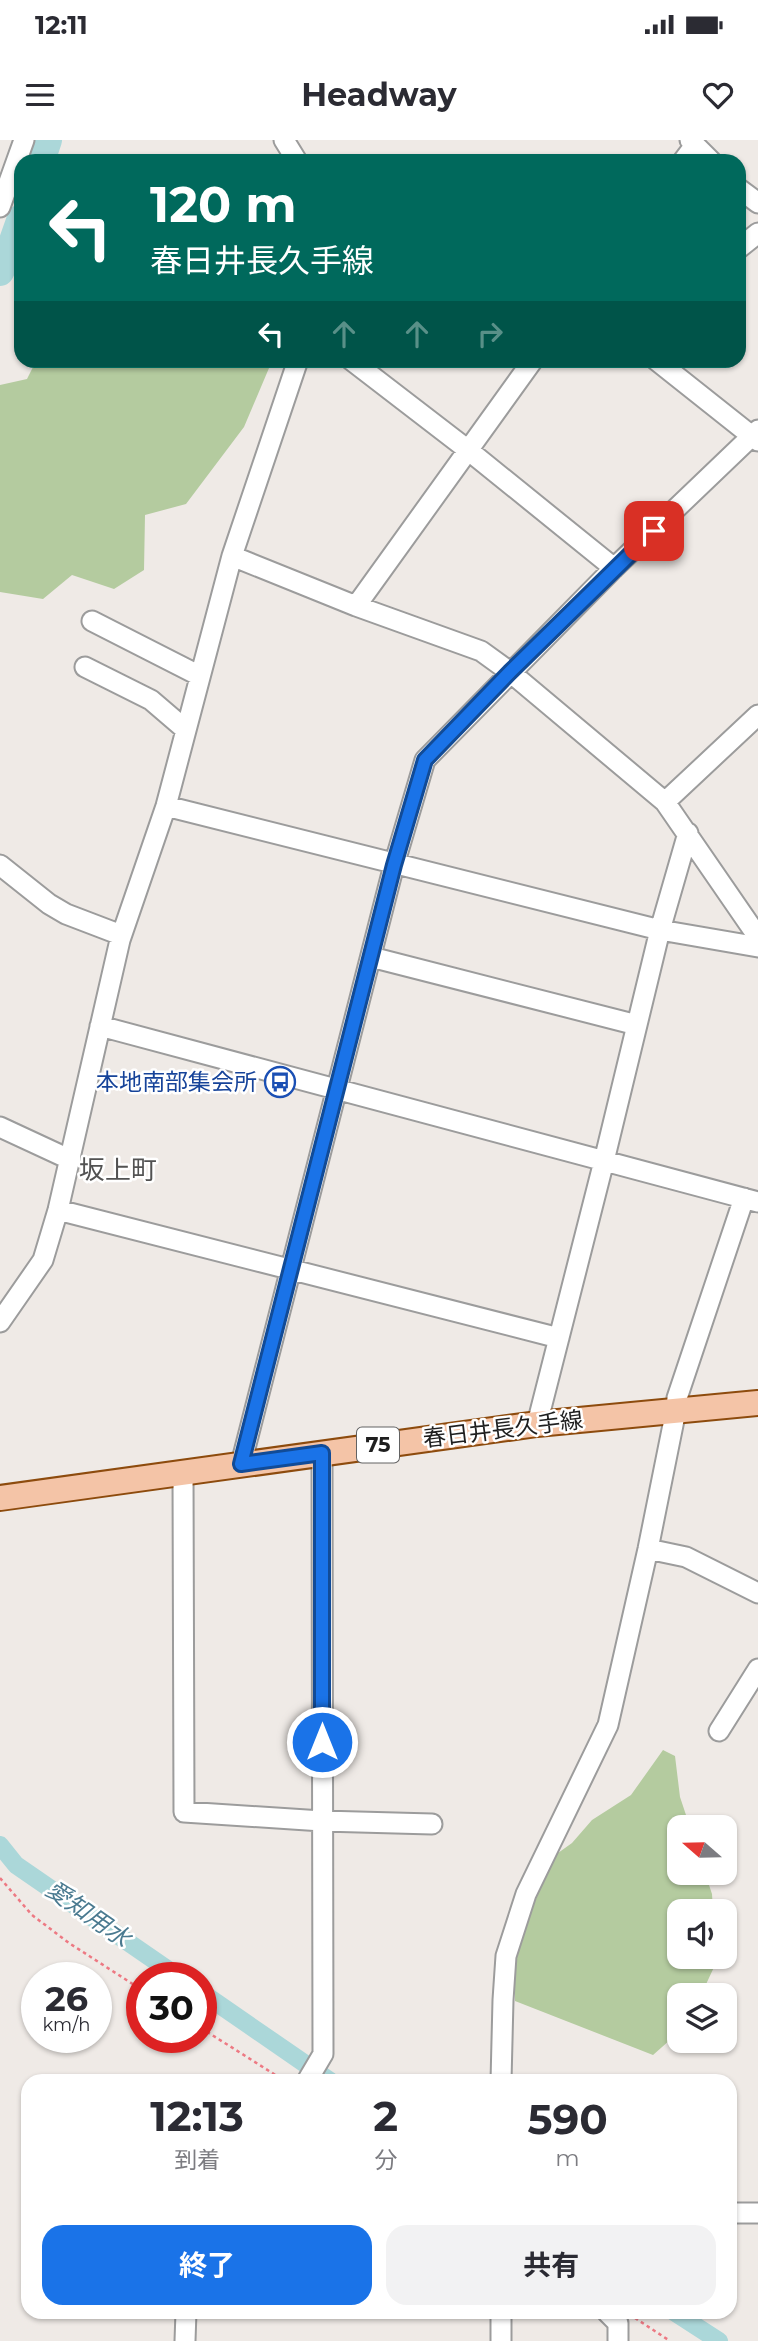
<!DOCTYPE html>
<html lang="ja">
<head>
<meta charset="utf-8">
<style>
	:root { --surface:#fff; --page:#f2f2f3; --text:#2b2b33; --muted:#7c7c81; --accent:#1a73e8 }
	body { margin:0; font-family:Montserrat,"Noto Sans JP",sans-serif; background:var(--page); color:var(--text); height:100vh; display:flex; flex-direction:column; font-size:26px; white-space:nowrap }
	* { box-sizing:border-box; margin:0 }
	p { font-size:23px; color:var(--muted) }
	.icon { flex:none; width:38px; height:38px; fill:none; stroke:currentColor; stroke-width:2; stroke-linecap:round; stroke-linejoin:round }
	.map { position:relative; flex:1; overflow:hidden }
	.panel { position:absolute; left:21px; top:1934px; width:716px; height:245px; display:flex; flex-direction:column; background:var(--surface); border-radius:21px; box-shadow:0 2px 5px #0004 }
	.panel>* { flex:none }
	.hud { position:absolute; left:14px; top:14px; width:732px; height:214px; border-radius:21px; box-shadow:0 2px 5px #0004; background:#00695c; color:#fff; overflow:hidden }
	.needle { width:46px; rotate:290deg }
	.fabs { position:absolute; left:667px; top:1675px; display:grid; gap:14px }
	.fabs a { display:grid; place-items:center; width:70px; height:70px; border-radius:14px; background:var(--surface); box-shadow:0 2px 5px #0004; font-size:35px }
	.speed { position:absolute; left:21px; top:1822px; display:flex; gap:14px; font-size:35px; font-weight:700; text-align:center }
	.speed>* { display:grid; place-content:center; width:91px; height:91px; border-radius:50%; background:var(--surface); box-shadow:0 2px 5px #0004; line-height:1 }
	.speed small { font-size:18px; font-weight:400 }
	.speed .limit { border:10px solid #d22; background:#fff; color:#111 }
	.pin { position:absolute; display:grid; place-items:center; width:60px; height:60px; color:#fff; margin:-30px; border-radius:14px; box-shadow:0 4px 10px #0006 }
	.me { position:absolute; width:77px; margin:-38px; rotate:0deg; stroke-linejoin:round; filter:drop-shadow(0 0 5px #0008) }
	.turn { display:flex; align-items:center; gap:24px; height:147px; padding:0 21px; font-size:32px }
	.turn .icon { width:91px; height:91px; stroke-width:2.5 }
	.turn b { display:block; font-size:49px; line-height:60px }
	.lanes { display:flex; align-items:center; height:66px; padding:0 21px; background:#0003; justify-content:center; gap:35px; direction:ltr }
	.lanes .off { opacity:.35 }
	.eta { display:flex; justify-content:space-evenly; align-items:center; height:119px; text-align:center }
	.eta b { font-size:42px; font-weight:700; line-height:49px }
	.button { display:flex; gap:14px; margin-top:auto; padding:14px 21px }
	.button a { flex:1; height:80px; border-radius:21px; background:var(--accent); color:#fff; font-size:28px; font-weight:700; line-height:80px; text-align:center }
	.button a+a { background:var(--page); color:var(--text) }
	.status { display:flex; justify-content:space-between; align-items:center; height:49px; padding:0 35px; background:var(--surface); direction:ltr }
	.status svg { height:19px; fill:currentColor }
	header { display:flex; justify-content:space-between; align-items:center; height:91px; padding:0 21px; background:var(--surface); font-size:32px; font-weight:700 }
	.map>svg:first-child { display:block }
</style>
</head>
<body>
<div class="status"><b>12:11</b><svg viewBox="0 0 49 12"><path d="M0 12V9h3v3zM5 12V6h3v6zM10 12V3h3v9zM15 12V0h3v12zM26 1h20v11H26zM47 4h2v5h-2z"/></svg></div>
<header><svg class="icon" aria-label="menu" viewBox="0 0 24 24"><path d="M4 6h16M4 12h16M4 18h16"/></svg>Headway<svg class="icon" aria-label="heart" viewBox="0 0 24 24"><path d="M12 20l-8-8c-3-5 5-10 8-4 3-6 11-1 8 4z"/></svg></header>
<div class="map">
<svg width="758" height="2201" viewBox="0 0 758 2201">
	<rect width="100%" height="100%" fill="#efeae6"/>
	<!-- forest -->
	<path fill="#b4cb9f" d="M36,221H272L244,287L186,364L145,375L144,430L114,449L72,435L43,459L0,452V245L27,239Z
		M663,1610L675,1616L680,1657L690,1687H679V1732L705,1733L712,1754L713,1771H679V1816L715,1817V1825L701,1855H679V1892L653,1915L515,1861V1820L532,1766L551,1718L572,1703L592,1680L631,1655Z"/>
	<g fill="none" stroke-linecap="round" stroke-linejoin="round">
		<!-- canal -->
		<path stroke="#abd7d9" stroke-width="18" d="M0,1705L16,1725L180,1838
			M201,1852L330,1941
			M674,2172L719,2201"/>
		<!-- river -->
		<path stroke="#abd7d9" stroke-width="28" d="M41,21L48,0
			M0,132L7,118L21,78"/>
		<!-- minor casing -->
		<g stroke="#9c9c9c" stroke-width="23">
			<path id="minor" d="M284,0L297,21
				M690,0L711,21
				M683,21L695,5
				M738,48L758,63
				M0,67L24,0
				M738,109L758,93
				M351,220L468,310L614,428
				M656,220L758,301
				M232,416L356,466L481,511L510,532L665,662L758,797
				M356,466L533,220
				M92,481L200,536
				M85,527L151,560L186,590
				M665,662L758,575
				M166,666L660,790L758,807
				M0,725L49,764L66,774L121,795
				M371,817L637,885
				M100,886L758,1062
				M0,987L71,1020
				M58,1070L559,1198
				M0,1182L43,1120L58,1070L120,800L166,666L232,416L298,220
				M537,1284L604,1021L660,790L688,693
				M241,1324L394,725L425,620L614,428L758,290
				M183,1333L184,1672L322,1681L432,1684
				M648,1409L686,1417L758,1453
				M719,1591L758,1529
				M307,1941L323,1914L322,1313
				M501,1941L503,1860L506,1816L526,1754L608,1585L648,1409L676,1270L677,1258L744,1058
				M730,2073H758
				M501,2172V2201
				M607,2172L618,2183V2201
				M185,2201L186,2172"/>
		</g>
		<!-- major casing -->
		<g stroke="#8d4b0d" stroke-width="28">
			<path id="major" d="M0,1358L537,1284L758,1263"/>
		</g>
		<!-- path -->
		<path stroke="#ed7983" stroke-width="2.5" stroke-dasharray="3.5 3.5" stroke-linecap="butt" d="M0,1738L32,1775L69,1803L142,1850
			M201,1888L285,1941
			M635,2178L670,2201"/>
		<!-- minor -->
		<use href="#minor" stroke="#fff" stroke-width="19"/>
		<!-- major -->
		<use href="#major" stroke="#f4c4a7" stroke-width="24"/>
	</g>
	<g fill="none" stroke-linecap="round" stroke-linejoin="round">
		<!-- route casing -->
		<g stroke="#114b97" stroke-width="18">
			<path id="route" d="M322,1602V1313L241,1324L394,725L425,620L510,532L654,391"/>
		</g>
		<!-- route -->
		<use href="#route" stroke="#1a73e8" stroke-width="12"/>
	</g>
	<!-- icons -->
	<defs>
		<g id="bus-ring" transform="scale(1.575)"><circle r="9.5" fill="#fff" stroke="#1a4fb4" stroke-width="1.5"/><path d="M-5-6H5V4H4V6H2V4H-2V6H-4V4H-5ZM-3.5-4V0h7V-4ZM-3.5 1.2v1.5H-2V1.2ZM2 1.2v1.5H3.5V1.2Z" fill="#1a4fb4"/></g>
	</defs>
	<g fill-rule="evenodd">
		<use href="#bus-ring" x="280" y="942"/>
	</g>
	<g text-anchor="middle" stroke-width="5" stroke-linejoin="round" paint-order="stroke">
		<!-- shield labels -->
		<rect fill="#fff" stroke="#626262" stroke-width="2" x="357" y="1287.5" width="42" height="35" rx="5"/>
		<g font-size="21" font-weight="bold" fill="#1f1f1f">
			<text x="378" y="1312">75</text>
		</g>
		<!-- transit labels -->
		<g font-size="23" fill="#164399" stroke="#fff" text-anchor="end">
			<text x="257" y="950">本地南部集会所</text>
		</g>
		<!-- street labels -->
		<g font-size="23" fill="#1f1f1f" stroke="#fff">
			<text transform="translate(503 1289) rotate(-7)" y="8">春日井長久手線</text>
		</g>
		<!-- water labels -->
		<g font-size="24" font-style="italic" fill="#4a7a90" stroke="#fff">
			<text transform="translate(88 1774) rotate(35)" y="8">愛知用水</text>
		</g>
		<!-- quarter labels -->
		<g font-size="26" fill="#525252" stroke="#fff">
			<text x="118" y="1039">坂上町</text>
		</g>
	</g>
</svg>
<div class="fabs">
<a><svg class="needle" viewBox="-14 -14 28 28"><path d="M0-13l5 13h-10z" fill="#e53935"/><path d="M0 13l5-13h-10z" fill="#7c7c81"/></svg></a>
<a><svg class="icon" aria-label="sound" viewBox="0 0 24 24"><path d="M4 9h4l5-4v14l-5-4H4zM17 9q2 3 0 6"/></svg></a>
<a><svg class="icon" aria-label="layers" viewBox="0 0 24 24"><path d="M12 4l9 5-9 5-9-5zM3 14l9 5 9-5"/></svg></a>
</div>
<div class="speed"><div>26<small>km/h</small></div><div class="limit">30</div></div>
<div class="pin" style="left:654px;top:391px;background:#d93025"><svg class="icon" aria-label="arrive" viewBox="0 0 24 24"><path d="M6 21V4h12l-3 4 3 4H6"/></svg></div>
<svg class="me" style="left:322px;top:1602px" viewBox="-20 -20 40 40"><circle r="17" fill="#1a73e8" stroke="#fff" stroke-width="3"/><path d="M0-11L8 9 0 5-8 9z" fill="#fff"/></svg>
<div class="hud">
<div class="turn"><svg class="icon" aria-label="left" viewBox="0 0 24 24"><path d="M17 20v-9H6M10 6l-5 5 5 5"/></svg><div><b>120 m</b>春日井長久手線</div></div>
<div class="lanes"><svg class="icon" aria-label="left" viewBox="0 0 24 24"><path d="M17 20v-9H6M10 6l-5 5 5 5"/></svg><svg class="icon off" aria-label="ahead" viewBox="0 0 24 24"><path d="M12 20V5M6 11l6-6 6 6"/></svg><svg class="icon off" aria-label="ahead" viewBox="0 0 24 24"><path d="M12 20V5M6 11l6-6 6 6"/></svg><svg class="icon off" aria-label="right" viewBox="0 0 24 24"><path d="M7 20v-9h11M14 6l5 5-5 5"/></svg></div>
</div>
<section class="panel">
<div class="eta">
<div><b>12:13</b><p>到着</p></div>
<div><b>2</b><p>分</p></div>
<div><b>590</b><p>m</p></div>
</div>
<div class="button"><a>終了</a><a>共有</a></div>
</section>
</div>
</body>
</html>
